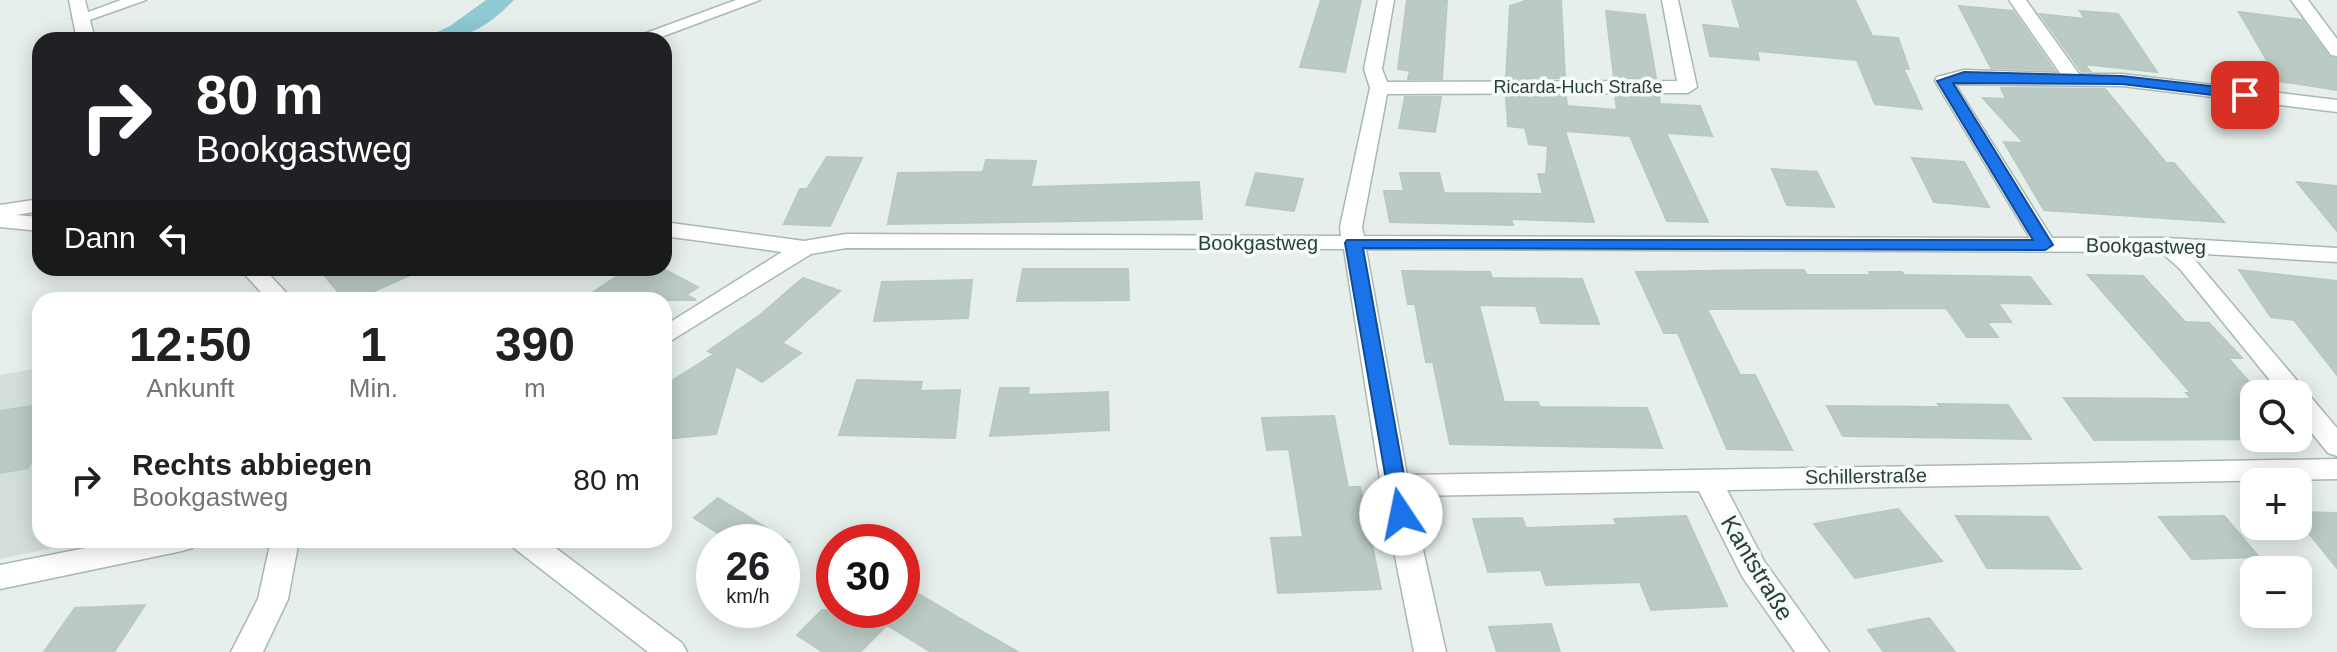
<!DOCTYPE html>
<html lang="de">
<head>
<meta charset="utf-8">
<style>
	:root { --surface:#fff; --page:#f2f2f2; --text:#202124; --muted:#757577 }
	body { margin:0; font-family:Arial,sans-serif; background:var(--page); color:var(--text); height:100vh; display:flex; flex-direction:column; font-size:30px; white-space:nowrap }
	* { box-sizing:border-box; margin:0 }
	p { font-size:26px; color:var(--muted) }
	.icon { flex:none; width:44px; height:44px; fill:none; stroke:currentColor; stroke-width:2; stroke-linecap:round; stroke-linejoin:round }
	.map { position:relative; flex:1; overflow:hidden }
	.side { position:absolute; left:32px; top:292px; width:640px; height:256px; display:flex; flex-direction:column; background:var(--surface); border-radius:24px; box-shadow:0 4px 20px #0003 }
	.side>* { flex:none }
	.hud { position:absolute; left:32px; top:32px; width:640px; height:244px; border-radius:24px; box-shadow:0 4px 20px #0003; background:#202124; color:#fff; overflow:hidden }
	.buttons { position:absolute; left:2240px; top:380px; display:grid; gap:16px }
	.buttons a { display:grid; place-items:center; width:72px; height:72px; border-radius:16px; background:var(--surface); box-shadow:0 4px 20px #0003; font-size:40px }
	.speed { position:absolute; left:696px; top:524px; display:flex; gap:16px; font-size:40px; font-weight:700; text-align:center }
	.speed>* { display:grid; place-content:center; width:104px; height:104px; border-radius:50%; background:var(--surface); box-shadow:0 4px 20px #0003; line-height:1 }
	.speed small { font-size:20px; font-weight:400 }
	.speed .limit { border:12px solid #d22; background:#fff; color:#111 }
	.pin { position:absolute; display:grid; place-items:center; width:68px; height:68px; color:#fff; margin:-34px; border-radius:16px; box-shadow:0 4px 12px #0006 }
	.me { position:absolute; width:88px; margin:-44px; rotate:349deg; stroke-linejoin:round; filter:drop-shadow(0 0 6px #0008) }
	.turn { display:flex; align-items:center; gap:28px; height:168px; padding:0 32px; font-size:36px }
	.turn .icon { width:104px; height:104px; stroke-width:2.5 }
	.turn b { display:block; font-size:56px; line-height:68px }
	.then { display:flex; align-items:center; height:76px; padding:0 32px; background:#0003; gap:16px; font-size:30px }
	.eta { display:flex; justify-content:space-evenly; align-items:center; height:136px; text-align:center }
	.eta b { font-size:48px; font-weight:600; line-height:56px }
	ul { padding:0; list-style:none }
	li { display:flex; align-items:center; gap:24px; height:104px; padding:0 32px }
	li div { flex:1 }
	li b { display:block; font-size:30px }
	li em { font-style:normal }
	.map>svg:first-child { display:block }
</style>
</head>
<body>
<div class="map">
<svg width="2337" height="652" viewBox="0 0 2337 652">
	<rect width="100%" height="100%" fill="#e6efeb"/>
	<!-- built -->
	<path fill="#d4dfda" d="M40,368V540H90L0,559V375Z"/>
	<!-- water -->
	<path fill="#8ec9d4" d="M486,0H514C483,31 464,40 420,40L450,26Z"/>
	<!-- building -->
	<path fill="#bbcac4" stroke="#b8c9c2" stroke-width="2" d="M1321,0H1361L1345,72L1300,67Z
		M1407,0H1447L1442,79H1408L1410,71L1398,69Z
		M1528,0H1561L1565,78L1506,79L1510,6Z
		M1732,0H1855L1872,36L1898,38L1909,69L1903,68L1922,109L1875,104L1857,60L1757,51L1759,60L1710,56L1703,25L1741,29Z
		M1959,6L2013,11L2054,70L1991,68Z
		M1606,11L1645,15L1656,78H1614Z
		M2080,11L2118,14L2157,72L2084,64L2090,71H2081L2040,14L2085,19Z
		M2239,12L2302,20L2329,57L2337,59V90L2279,81Z
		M2001,88L2105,89L2166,163H2174L2224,222L2044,210L2004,142L2024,143L1983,98L2006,99Z
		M1566,96L1567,106L1617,110L1615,96H1659L1660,104L1700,106L1712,136L1666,133L1708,222L1667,221L1630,136L1565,131L1594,222L1511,219L1513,225L1390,222L1384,191H1404L1400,173H1439L1444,193L1543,194L1538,174H1546L1548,146L1529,144L1525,128L1508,126L1506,97Z
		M1405,97H1441L1435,132L1399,128Z
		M827,157L862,158L830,226L784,224L800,189H807Z
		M1912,158L1964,162L1989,207L1934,202Z
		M986,160L1036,161L1031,187L1199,182L1202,219L888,224L898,173L983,172Z
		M1772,169L1817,172L1834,207L1787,205Z
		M1256,173L1303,179L1294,211L1246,205Z
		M2297,182L2337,186V231Z
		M318,268H426L354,300H345Z
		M630,268L650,277L663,269L698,287L686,295L696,300H581Z
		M1023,269H1128L1129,300L1017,301Z
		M1767,270H1804L1807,275H1871L1869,272H1902L1904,275L2030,277L2051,304L1998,303L2011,322H1987L1998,337H1967L1946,308L1707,309L1740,375H1755L1792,450L1727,449L1678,333H1664L1636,272Z
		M2239,270L2337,281V375L2294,320L2271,317Z
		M1402,271L1490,272L1492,278L1582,279L1599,324L1541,323L1536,306L1479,305L1504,402H1538L1540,407L1647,408L1662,448L1450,444L1433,362H1426L1415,304H1408Z
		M2088,275L2143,276L2185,322L2209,323L2242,358H2228L2260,394H2254V438L2298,436L2301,439L2094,440L2064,398L2192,399L2186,393H2191Z
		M803,278L840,291L782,343L801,353L762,382L736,366L716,434L664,439V386L714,354L708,351L760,315Z
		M972,280L968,318L874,321L882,282Z
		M857,380L922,382L920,391L960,390L955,438L839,435Z
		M1000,388H1029L1028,395L1108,392L1109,430L990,436Z
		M1938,404L2008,405L2031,439L1843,436L1827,406L1940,407Z
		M40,405V446L28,468L0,473V411Z
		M1334,416L1348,487H1360L1381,589L1278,593L1271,538L1303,537L1289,449L1267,450L1262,418Z
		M718,498L789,542H732L694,518Z
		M1898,509L1942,561L1855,578L1814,524Z
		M2298,512L2337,513V568L2298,520Z
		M1686,516L1727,606L1651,610L1640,582L1546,585L1541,570L1488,572L1473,519L1522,518L1526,528L1617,525L1614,519Z
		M1956,516L2048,517L2081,569L1987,568Z
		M2224,516L2259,557L2192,559L2159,517Z
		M902,584L971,625L1018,652H931L887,625L860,652H823L797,635L822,610H902Z
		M145,605L114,652H44L75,608Z
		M1929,618L1955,652H1884L1868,630Z
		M1551,624L1560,652H1497L1489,627Z"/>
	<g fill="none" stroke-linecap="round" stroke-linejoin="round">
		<!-- street casing -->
		<g stroke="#a8b8b2" stroke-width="3">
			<path id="street" d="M121,0H146L81,23L72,18Z
				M1378,0H1394L1382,69L1387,82L1677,81L1662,0H1678L1697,87L1688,93L1387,94L1362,227L1364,236L2030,238L1935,81L1937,77L1964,70L2060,73L2009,0H2026L2079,74H2122L2337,100V112L2122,86L1955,84L2052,238H2167L2337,248V262L2189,253L2337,428V456L2328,453L2298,416V394H2281L2180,269L2161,252L1366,249L1407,475L2337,459V479L1727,490L1764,561L1829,652H1795L1743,578L1699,491L1411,496L1446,652H1414L1381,486L1344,249L846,248L811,254L664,345V326L782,252L664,236V222L804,241L846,234L1341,236L1340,227L1370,88L1364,69Z
				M2291,0H2308L2337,39V56L2331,55Z
				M126,540H196L192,548L182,551L0,589V565Z
				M271,540H299L288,599L263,652H231L258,599Z"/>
		</g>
		<!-- secondary casing -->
		<g stroke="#a4bbb3" stroke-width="3">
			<path id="secondary" d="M69,0H85L95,40H77Z
				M736,0H760L653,40H627Z
				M40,199V211L16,215L40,217V231L0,227V205Z
				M239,268H263L293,300H268Z
				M510,540H545L682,643L687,652H648L514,548Z"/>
		</g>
		<!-- street -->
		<use href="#street" fill="#fff" fill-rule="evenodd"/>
		<!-- secondary -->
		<use href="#secondary" fill="#fff" fill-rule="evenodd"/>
	</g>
	<!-- route -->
	<path fill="#1a73e8" stroke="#114b97" stroke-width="2" d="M1964,72L2122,76L2245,90L2252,95L2245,99L2122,84L1953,83L2053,245L2045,250L1363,248L1411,514L1401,522L1393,520L1345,243L1347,240H2033L1937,81Z"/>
	<g text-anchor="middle" stroke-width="7" stroke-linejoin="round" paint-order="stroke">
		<!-- far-street labels -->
		<g font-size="18" fill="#24423a" stroke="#f7fbf9">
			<text x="1578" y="93">Ricarda-Huch Straße</text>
		</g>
		<!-- street labels -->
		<g font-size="20" fill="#24423a" stroke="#f7fbf9">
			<text x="1258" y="250">Bookgastweg</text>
			<text transform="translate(2146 246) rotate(1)" y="7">Bookgastweg</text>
			<text transform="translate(1866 476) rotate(-1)" y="7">Schillerstraße</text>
		</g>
		<!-- near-street labels -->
		<g font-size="24" fill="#24423a" stroke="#f7fbf9">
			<text transform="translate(1757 568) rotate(59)" y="8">Kantstraße</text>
		</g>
	</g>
</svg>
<div class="buttons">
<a><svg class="icon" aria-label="search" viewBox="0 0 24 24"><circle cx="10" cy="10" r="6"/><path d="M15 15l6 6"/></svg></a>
<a>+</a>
<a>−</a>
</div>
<div class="speed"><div>26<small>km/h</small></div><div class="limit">30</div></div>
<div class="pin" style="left:2245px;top:95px;background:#d93025"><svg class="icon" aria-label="arrive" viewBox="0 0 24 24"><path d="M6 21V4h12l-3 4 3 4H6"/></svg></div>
<svg class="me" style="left:1401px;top:514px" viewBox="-20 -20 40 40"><circle r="19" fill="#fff"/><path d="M0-13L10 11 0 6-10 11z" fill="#1a73e8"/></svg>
<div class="hud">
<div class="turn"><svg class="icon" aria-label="right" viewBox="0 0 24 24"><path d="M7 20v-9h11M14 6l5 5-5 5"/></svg><div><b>80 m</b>Bookgastweg</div></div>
<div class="then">Dann<svg class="icon" aria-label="left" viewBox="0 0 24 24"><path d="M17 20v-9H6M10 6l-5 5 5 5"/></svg></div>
</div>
<section class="side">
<div class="eta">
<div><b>12:50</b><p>Ankunft</p></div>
<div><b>1</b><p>Min.</p></div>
<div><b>390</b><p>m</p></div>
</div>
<ul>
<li><svg class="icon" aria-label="right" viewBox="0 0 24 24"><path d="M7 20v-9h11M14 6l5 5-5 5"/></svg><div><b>Rechts abbiegen</b><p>Bookgastweg</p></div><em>80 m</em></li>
</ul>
</section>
</div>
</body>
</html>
